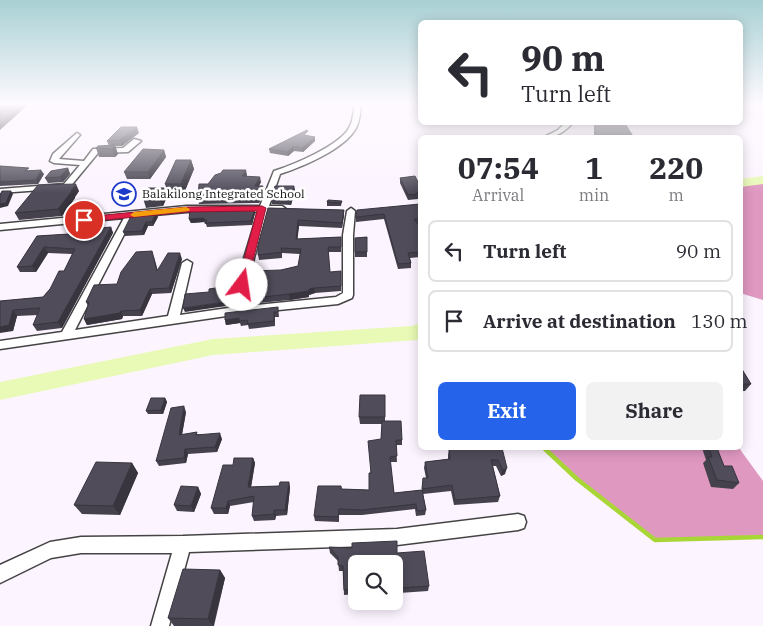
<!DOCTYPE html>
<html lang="en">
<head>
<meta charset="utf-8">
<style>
	:root { --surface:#fff; --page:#f2f2f3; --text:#2b2b33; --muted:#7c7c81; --line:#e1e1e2; --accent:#2563eb }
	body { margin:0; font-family:"IBM Plex Serif",serif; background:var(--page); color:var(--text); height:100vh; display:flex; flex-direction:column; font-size:19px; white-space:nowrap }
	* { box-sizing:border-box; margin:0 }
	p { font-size:16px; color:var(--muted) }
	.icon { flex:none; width:28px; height:28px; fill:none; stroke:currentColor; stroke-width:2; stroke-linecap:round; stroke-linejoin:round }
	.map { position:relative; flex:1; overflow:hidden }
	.details { position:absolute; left:418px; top:135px; width:325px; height:315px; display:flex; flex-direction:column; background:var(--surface); border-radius:8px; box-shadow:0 2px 12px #0003 }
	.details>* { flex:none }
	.top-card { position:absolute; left:418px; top:20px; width:325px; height:105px; border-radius:8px; box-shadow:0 2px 12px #0003; background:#fff; color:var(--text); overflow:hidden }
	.fabs { position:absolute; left:348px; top:555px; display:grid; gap:10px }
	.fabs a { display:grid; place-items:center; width:55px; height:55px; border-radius:8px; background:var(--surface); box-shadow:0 2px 12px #0003; font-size:25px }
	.pin { position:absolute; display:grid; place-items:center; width:42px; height:42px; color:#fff; margin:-21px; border:2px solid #fff; border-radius:50%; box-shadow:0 1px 5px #0007 }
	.me { position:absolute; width:55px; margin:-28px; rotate:14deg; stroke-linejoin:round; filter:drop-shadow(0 0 4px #0008) }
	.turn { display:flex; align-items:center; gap:18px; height:105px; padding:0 20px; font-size:22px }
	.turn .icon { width:65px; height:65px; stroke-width:2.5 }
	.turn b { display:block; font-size:35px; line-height:42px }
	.eta { display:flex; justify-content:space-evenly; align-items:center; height:85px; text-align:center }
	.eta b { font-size:30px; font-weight:700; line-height:35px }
	.cta { display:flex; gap:10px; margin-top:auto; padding:10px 20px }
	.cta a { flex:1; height:58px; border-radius:8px; background:var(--accent); color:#fff; font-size:20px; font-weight:700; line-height:58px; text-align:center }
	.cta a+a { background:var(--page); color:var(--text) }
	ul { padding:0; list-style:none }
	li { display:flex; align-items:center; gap:15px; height:62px; margin:0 10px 8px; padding:0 10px; border:2px solid var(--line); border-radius:8px }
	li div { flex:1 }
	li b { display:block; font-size:19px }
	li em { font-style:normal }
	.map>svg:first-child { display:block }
</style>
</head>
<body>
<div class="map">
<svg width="763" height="626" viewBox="0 0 763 626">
	<rect width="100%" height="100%" fill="#fcf4ff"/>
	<!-- forest -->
	<path fill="#df98c0" d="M763,181V300L740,293V184Z
		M544,448H739L763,481V537L655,540L577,479Z"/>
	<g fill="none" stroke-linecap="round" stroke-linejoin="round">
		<!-- stream-far1 -->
		<path stroke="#a9d637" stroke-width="4" d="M417,333L420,336"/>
		<!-- stream -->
		<path stroke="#a9d637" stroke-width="4.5" d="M544,448L577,479L655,540L763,537"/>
		<!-- river -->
		<path fill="#e8fab5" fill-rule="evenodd" d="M763,176V184L740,187V179Z
			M420,323V340H417L213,355L0,400V382L213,339L412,326Z"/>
		<!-- minor casing -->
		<g stroke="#444" stroke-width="3">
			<path id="minor" d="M355,105H361C360,112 360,121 356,128C345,149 302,167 280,174L269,206H282L286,209L282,212H267L254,258L246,306L336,297L343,293V235L347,211L351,208L355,211L353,235V295L352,298L338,304L240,314L0,349V341L62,332L124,218L0,230V224L187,206H260L274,171C293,165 339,146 349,128C353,122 353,113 355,105ZM187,212H258L244,258L235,307L180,315L192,263L187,260L182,263L168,316L75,330L133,217Z
				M566,122H574C564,132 556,138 542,138L558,130Z
				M77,133L80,135L79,136L59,159L84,161L93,149L123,148L134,139L141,141L128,152L98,153L69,188L0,193V189L64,184L80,165L54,163L50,161L53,154Z
				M518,514L524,516L526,522L524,528L518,530L397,545L189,552L169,626H151L172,553H81L51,558L0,583V565L50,542L81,537L183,536L397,529Z"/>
		</g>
		<!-- minor -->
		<use href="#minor" fill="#fff" fill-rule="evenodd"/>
	</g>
	<!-- wall -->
	<path fill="#45414d" d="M595,122L597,124L634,138H594V126Z
		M139,133L122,146H115L118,154L115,157H99L96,148L109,146L107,141Z
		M308,136L315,141L303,152L294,151L288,156L270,153L269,149Z
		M164,150L166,157L150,179H127L124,172Z
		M191,160L194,169L184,193L168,194L165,184Z
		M0,166L31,171L44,174L38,184L0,186Z
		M68,168L70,174L63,182L48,183L45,178Z
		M247,175L246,176L261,182L259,186L264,191L259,203L199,204L198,199Z
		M400,178L420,186V197H418V199L408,200L400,183Z
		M294,186L295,191L291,205L272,204L271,199Z
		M148,188L167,197L163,206L146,208L143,198Z
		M79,191L75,197V198L62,216L19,220L15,213Z
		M342,201L341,206H327V202Z
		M420,204V224H417L420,227V257L410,258L411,263V268L398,269L384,219L356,222V217Z
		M268,208L344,210V215L342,228L299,226L297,239L341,237V252H328L330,272L341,276V291L315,293L309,295V297L290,300L248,304L247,299L281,270L298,266L300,254L282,253V258L259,260L258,255Z
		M255,209V213L252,225L207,227L206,224H205L204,222L191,223L189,219Z
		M90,217L92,223L89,229L111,227L113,233L62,328L37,331L33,325L38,315L17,316L13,331L0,301L43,297L50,289L64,271L72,254L48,253L36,272H20L17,267L37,236L69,234Z
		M158,217L153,226H148L144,235L125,236L123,232Z
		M367,237V257H355V238Z
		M154,257L158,271L182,259L171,293L152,294L142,316H123L122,319L87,325L84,319L88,306L86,302L117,284Z
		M278,307L279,317H275V326L249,329L248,325L241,326L240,323L226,325L225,320Z
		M740,366L751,384L745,391H740Z
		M385,395V421L402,440V445H396L397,462H390L394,493L422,490L423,478H426L424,468L425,462L448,459V455L449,449H489L488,448H502L505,474L501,476L496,466H493L500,496L498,502L454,505L451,491L423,494L426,510L425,515L416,516L415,509L362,515H339V522L315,521L314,516L341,486L342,489L369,490L370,473L381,439L382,424H360L359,417Z
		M165,398L167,402L163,414H148L146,411Z
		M186,412L182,435L197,434L222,439L217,452L188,454L186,463L159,466L156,461Z
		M702,448H717L724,466L739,483L733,489L711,487L703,463L706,460Z
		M253,458L255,463L251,487L279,486L289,482L290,488L287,515L276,516L275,520L254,521L252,516L254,502L230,506L228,514H214L211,508L233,465Z
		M132,463L138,473L120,515L82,514L74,505Z
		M198,487L201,494L194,512L177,511L174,505Z
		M329,547L397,553L429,586L428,591L399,593V597L394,598V564H356V594L344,595L343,571H339L338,561L330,553Z
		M220,570L225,578L214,626H174L168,618Z"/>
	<!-- shaded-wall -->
	<path fill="#38353f" d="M22,105H28L0,130V124Z
		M137,127L139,133L122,146L120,140Z
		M315,137V141L303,152L302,148Z
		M115,145L118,154L115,157L112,149Z
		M293,146L294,151L288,156V152Z
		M164,150L166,157L150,179L148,172Z
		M191,160L194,169L184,193L181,184Z
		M68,168L70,174L63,182L60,177Z
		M41,170L44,174L38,184L36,180Z
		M246,170L247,175L243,181L242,176Z
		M260,177L261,182L256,191L255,186Z
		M76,184L79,191L75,197V198L62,216L58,209Z
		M263,186L264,191L259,203L258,198Z
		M294,186L295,191L291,205L290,199Z
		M164,188L167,197L163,206L159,197Z
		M11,191L13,194L8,206L0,208V204Z
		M255,209V213L252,225L251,221Z
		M344,210V215L342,228V223Z
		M156,212L158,217L153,226L152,222Z
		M90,217L92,223L85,236L82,230Z
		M204,218V222L191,223L189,219Z
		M298,220L299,226L297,244L296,239Z
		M146,222L148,226L144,235L142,231Z
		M111,227L113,233L62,328L58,322Z
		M44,247L48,253L36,272L32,266Z
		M180,253L182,259L171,293L169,288Z
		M238,272L239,277L233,305L185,312L183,308L232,301Z
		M314,288L315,293L309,295V289Z
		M150,289L152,294L142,316L140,310Z
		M309,291V297L290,300L289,294Z
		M13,310L17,316L13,331L0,333V327Z
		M121,311L123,316L122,319L87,325L84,319Z
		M239,318L240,323L226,325L225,320Z
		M165,398L167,402L163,414L161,410Z
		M184,406L186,412L181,440L179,435Z
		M220,433L222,439L217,452L215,447Z
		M185,449L188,454L186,463L184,458Z
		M253,458L255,463L250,493L248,487Z
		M132,463L138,473L120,515L113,506Z
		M507,468L505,474L501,476L503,470Z
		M289,482L290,488L287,515L285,510Z
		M198,487L201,494L194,512L191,506Z
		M228,501L230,506L228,514L226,508Z
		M274,510L276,516L275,520L274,514Z
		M220,570L225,578L213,626L208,619Z"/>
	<!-- building -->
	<path fill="#504c5a" stroke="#38353f" d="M0,105H22L0,124Z
		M595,122L597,124L607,122H624L634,138H596Z
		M121,127H137L120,140L107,141Z
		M307,130L308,131L304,135L315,137L302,148L293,146L288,152L269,149Z
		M115,145L112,149L96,148L98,146Z
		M143,149L164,150L148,172H124Z
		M176,160H191L181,184H165Z
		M0,166L29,168L25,171L41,170L36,180L0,182Z
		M68,168L60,177L45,178L51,171Z
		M223,170H246L242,176L260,177L255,186H263L258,198L198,199L199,184H208L215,175L221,173Z
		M415,176L420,186V192H417L418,194L408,195L400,178Z
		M76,184L71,191H72L58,209L15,213L38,185Z
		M275,186H294L290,199H271Z
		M148,188H164L159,197L143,198Z
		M2,191H11L6,203L0,204V195Z
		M328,200L342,201L341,203L327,202Z
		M420,204V213H419L420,216V219H414L420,227V252L408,253L411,263L398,264L384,214L356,217L357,210Z
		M268,208L344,210L342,223L298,220L296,239L341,237V247H328L330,272L341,271V286L314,288L309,289V291L289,294L247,299L252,271L281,270L298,266L301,249L281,248L282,252L258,255V245Z
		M255,209L251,221L206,223L207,220H204V218L189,219L190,210Z
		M156,212L152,222H146L142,231L123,232L132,214Z
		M90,217L82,230L111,227L58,322L33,325L40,308L13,310L9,325L0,327V301L43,297L50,289L59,271H64L75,249L44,247L32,266L17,267L37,236L69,234L78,219Z
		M367,237V252H355V238Z
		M152,251L157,271L168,253H180L169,288L150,289L140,310L121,311L120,313L84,319L89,302H86L94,285L117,284L121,272L136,252Z
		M226,271L238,272L232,301L183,308L185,294L209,292V289L222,287Z
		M278,307V312H274V321L248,324L247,320L239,321V318L225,320V313Z
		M740,366L751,384H740Z
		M360,395H385V417H359Z
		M151,398H165L161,410L146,411Z
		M184,406L179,435L197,432L196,435L220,433L215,447L185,449L184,458L156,461L171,408Z
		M382,421H401L402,440H396L397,456L390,457L394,493L422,490L426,510L417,511L416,504L362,510L339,509L338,517L314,516L318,486H341V489L369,490V473H371L368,441L381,439Z
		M492,448H502L507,468L503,470L498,460H491L500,496L455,500L452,485L422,489L423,478H428L425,462L450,459L449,449H493Z
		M709,448H717L724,466H732L739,483L717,480L708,457H712Z
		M234,458H253L248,487L279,486L280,482H289L285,510H274V514L252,516L254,496L228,501L226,508H211L223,465H233Z
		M96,462L132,463L113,506L74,505Z
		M181,486L198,487L191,506L174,505Z
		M397,541V553L424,551L429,586L399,588V592L394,593V564H356V589L344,590L343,566L338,565V557L329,547L352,548V543Z
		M183,569L220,570L208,619L168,618Z"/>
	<!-- sky -->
	<linearGradient id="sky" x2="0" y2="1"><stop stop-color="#a8d0d4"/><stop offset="0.54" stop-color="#fefaff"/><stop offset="1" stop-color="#fefaff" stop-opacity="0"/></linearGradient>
	<rect width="763" height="193" fill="url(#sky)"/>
	<!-- route -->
	<path fill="#e11d48" stroke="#92132f" d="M262,206L266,208L247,285L242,289L237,285L257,211L187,212L84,222L80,220L84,217L187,207Z"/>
	<!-- slow -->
	<path fill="#f59e0b" d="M186,207L190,209L189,211L134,217L130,215L134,212Z"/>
	<!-- icons -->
	<defs>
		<g id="school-ring" transform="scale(1.25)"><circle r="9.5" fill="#fff" stroke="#1e3acb" stroke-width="1.5"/><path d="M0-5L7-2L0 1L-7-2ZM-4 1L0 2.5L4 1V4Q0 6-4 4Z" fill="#1e3acb"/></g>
	</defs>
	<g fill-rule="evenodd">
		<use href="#school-ring" x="124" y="194"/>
	</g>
	<g text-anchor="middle" stroke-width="5" stroke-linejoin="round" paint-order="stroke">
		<!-- far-poi labels -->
		<g font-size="12" fill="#111" stroke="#fff" text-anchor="start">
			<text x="142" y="198">Balakilong Integrated School</text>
		</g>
	</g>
</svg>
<div class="fabs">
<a><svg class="icon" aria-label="search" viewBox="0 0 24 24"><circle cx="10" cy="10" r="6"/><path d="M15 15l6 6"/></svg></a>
</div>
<div class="pin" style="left:84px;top:220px;background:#d93025"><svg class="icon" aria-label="arrive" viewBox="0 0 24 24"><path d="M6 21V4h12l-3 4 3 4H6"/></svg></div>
<svg class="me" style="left:242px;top:285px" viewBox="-20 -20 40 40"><circle r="19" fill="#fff"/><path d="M0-13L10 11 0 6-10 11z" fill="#e11d48"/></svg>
<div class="top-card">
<div class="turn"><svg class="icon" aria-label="left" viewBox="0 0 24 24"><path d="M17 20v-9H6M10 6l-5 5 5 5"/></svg><div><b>90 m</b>Turn left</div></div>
</div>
<section class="details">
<div class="eta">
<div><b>07:54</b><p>Arrival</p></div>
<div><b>1</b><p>min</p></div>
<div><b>220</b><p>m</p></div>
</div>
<ul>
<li><svg class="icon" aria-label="left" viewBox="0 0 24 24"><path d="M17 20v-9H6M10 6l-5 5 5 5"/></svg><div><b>Turn left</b></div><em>90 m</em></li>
<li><svg class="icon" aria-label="arrive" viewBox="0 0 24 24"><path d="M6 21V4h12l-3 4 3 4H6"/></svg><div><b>Arrive at destination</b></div><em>130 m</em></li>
</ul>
<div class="cta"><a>Exit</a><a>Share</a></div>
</section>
</div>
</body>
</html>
